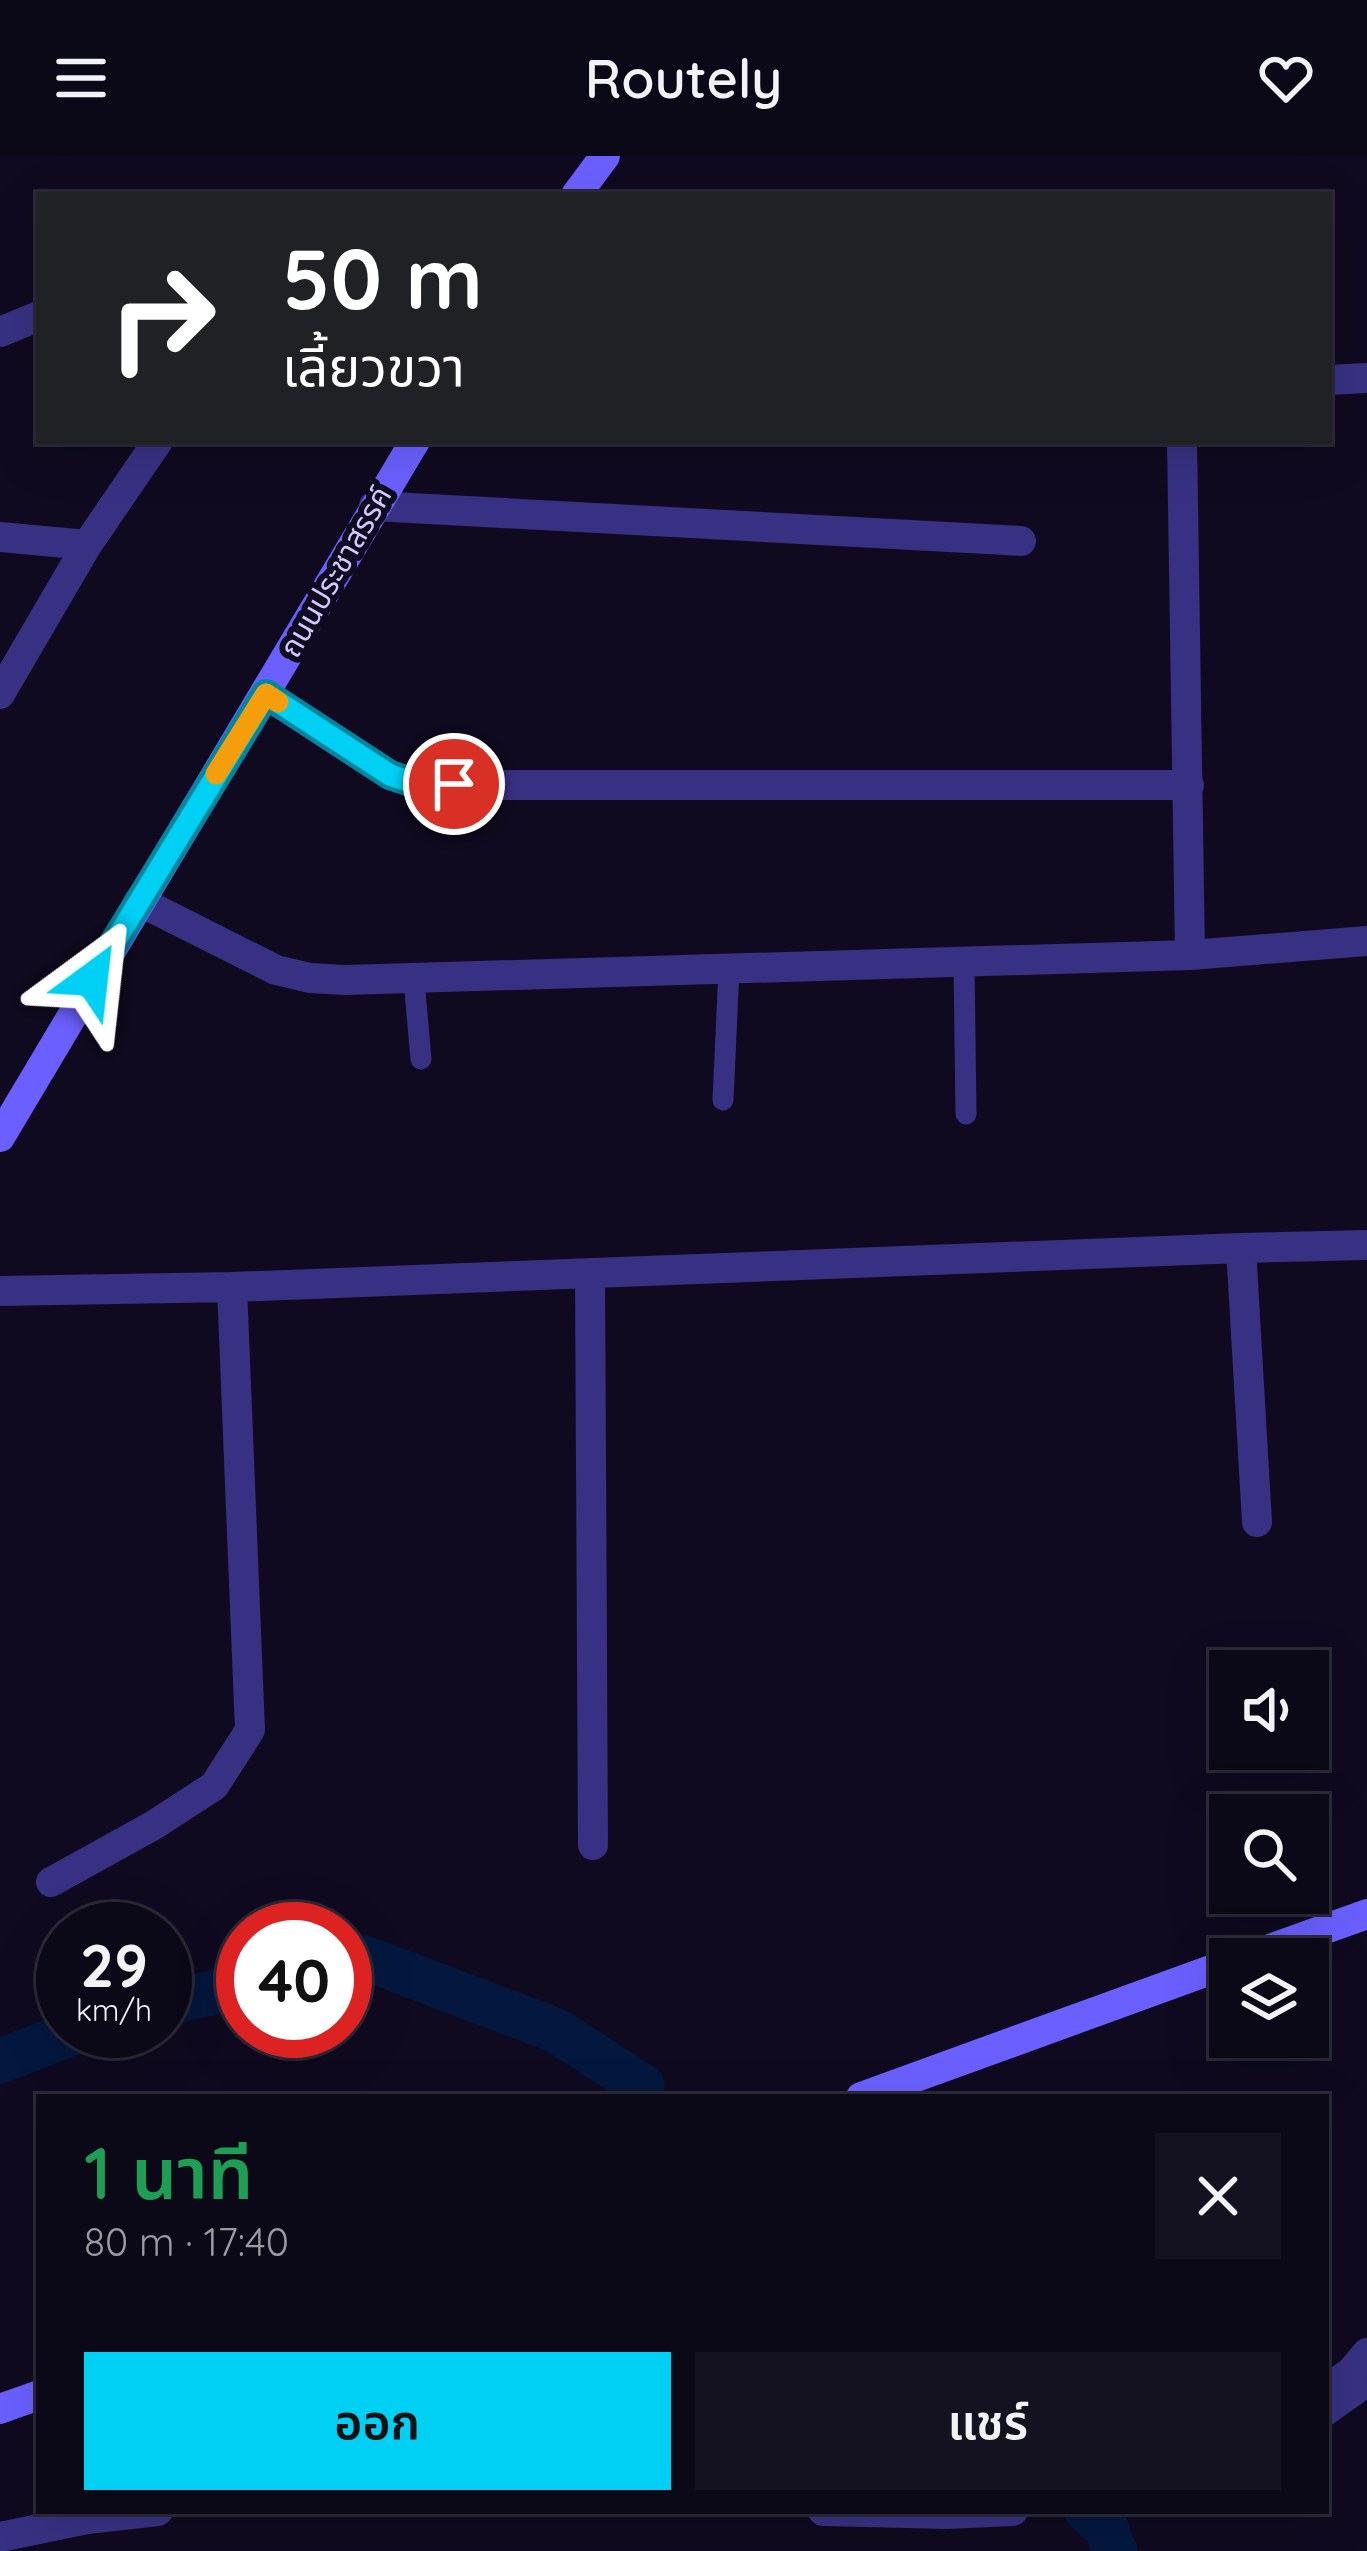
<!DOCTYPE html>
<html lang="th">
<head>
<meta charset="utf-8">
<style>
	:root { --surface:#0b0817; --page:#141120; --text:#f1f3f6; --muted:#9a9aa1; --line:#2b2936; --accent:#00d0f4 }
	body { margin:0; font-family:Quicksand,"Noto Sans Thai",sans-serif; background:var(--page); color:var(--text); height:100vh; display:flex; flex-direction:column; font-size:45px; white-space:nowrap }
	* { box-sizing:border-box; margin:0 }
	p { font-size:39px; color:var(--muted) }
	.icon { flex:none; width:66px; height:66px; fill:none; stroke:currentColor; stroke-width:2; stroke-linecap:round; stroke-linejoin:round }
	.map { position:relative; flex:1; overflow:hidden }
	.side { position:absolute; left:36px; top:1938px; width:1293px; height:420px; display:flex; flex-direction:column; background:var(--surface); border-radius:0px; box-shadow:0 12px 48px #0002,0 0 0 3px var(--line) }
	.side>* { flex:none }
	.top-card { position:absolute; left:36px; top:36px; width:1296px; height:252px; border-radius:0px; box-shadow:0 12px 48px #0002,0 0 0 3px var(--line); background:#202124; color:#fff; overflow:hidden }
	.fabs { position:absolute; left:1209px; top:1494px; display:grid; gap:24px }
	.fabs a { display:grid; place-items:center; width:120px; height:120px; border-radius:0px; background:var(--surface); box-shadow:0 12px 48px #0002,0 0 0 3px var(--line); font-size:60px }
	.speed { position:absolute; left:36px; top:1746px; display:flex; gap:24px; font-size:60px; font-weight:700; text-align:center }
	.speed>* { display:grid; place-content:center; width:156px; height:156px; border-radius:50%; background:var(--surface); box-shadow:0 12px 48px #0002,0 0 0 3px var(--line); line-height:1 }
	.speed small { font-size:30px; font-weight:400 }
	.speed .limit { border:18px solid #d22; background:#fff; color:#111 }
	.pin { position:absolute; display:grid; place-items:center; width:102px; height:102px; color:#fff; margin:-51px; border:6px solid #fff; border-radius:50%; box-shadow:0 3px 12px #0007 }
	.me { position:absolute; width:132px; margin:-66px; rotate:30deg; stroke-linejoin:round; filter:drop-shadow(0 0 9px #0008) }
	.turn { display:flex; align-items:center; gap:42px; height:252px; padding:0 48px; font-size:54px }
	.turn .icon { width:156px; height:156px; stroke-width:2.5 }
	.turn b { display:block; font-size:84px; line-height:102px }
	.round { display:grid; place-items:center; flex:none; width:126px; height:126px; border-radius:0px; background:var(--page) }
	.headline { display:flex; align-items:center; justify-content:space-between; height:204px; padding:0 48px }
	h1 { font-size:72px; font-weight:600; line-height:90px; color:#1e9e55 }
	.primary-button { display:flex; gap:24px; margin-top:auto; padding:24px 48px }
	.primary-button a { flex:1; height:138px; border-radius:0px; background:var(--accent); color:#111; font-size:48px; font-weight:600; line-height:138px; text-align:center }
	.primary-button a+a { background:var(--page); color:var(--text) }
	header { display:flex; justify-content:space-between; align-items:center; height:156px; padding:0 48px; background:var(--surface); font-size:54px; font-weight:600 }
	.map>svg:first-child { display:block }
</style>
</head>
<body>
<header><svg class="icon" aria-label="menu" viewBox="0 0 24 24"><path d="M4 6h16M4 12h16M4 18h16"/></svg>Routely<svg class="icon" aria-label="heart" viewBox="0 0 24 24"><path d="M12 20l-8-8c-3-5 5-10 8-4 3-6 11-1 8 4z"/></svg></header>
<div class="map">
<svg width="1367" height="2395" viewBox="0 0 1367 2395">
	<rect width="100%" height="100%" fill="#0f0a1f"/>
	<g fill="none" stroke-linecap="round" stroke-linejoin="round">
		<!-- canal -->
		<path stroke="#04173e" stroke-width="45" d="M345,1807L365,1802L555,1874L642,1930
			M165,1847L243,1830
			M0,1905L78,1875
			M1087,2355L1106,2372L1115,2395"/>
		<!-- lane -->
		<path stroke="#383183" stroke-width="21" d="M964,806L966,958
			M414,824L421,903
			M723,944L729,813
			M1326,2260L1367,2231"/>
		<!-- street -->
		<path stroke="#383183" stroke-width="30" d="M0,176L39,160
			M1329,224L1367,222
			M1182,285L1190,799
			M374,350L1021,385
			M0,381L87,389
			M0,538L87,389L158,285
			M265,538L390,619L420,629H1189
			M139,745L276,814L310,822L345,824L1190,799L1367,785
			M1241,1092L1257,1366
			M590,1117L593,1689
			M0,1135L232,1131L1241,1092L1367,1089
			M51,1726L154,1669L214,1630L250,1574L232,1131
			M1326,2234L1351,2216L1367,2197
			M823,2355L947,2358L1013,2355
			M0,2381L87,2363L158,2355"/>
		<!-- secondary -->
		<path stroke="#6b60ff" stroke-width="30" d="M576,39L605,0
			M0,981L415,285
			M1242,1803L1367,1758
			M861,1941L1230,1807
			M0,2253L39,2239"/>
	</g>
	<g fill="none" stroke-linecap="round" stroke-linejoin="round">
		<!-- route casing -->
		<g stroke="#00879f" stroke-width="30">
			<path id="route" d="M92,823L266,538L390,619L420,629L454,628"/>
		</g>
		<!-- route -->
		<use href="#route" stroke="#00d0f4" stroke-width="21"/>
		<!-- slow -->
		<path stroke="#f59e0b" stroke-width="21" d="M216,618L266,538L278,546"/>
	</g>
	<g text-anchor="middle" stroke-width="12" stroke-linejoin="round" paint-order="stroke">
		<!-- street labels -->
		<g font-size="30" fill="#d1c9ff" stroke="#0f0a1f">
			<text transform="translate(336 416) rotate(-60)" y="10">ถนนประชาสรรค์</text>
		</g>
	</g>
</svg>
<div class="fabs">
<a><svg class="icon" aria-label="sound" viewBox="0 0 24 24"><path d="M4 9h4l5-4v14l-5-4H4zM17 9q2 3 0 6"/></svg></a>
<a><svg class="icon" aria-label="search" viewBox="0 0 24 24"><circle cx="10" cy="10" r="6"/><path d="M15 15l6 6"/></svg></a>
<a><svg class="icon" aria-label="layers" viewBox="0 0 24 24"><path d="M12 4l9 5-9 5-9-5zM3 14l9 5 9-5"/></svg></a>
</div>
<div class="speed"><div>29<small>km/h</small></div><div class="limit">40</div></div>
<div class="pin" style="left:454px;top:628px;background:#d93025"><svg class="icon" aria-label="arrive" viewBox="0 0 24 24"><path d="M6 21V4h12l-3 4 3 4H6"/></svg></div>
<svg class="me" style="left:92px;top:823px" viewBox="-20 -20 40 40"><path d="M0-17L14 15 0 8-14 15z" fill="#00d0f4" stroke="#fff" stroke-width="4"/></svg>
<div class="top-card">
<div class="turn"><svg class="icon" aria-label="right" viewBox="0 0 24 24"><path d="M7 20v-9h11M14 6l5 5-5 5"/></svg><div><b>50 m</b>เลี้ยวขวา</div></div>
</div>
<section class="side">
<div class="headline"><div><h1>1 นาที</h1><p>80 m · 17:40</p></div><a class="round"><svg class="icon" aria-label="close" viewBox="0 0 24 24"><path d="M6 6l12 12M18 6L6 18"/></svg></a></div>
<div class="primary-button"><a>ออก</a><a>แชร์</a></div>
</section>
</div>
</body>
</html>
